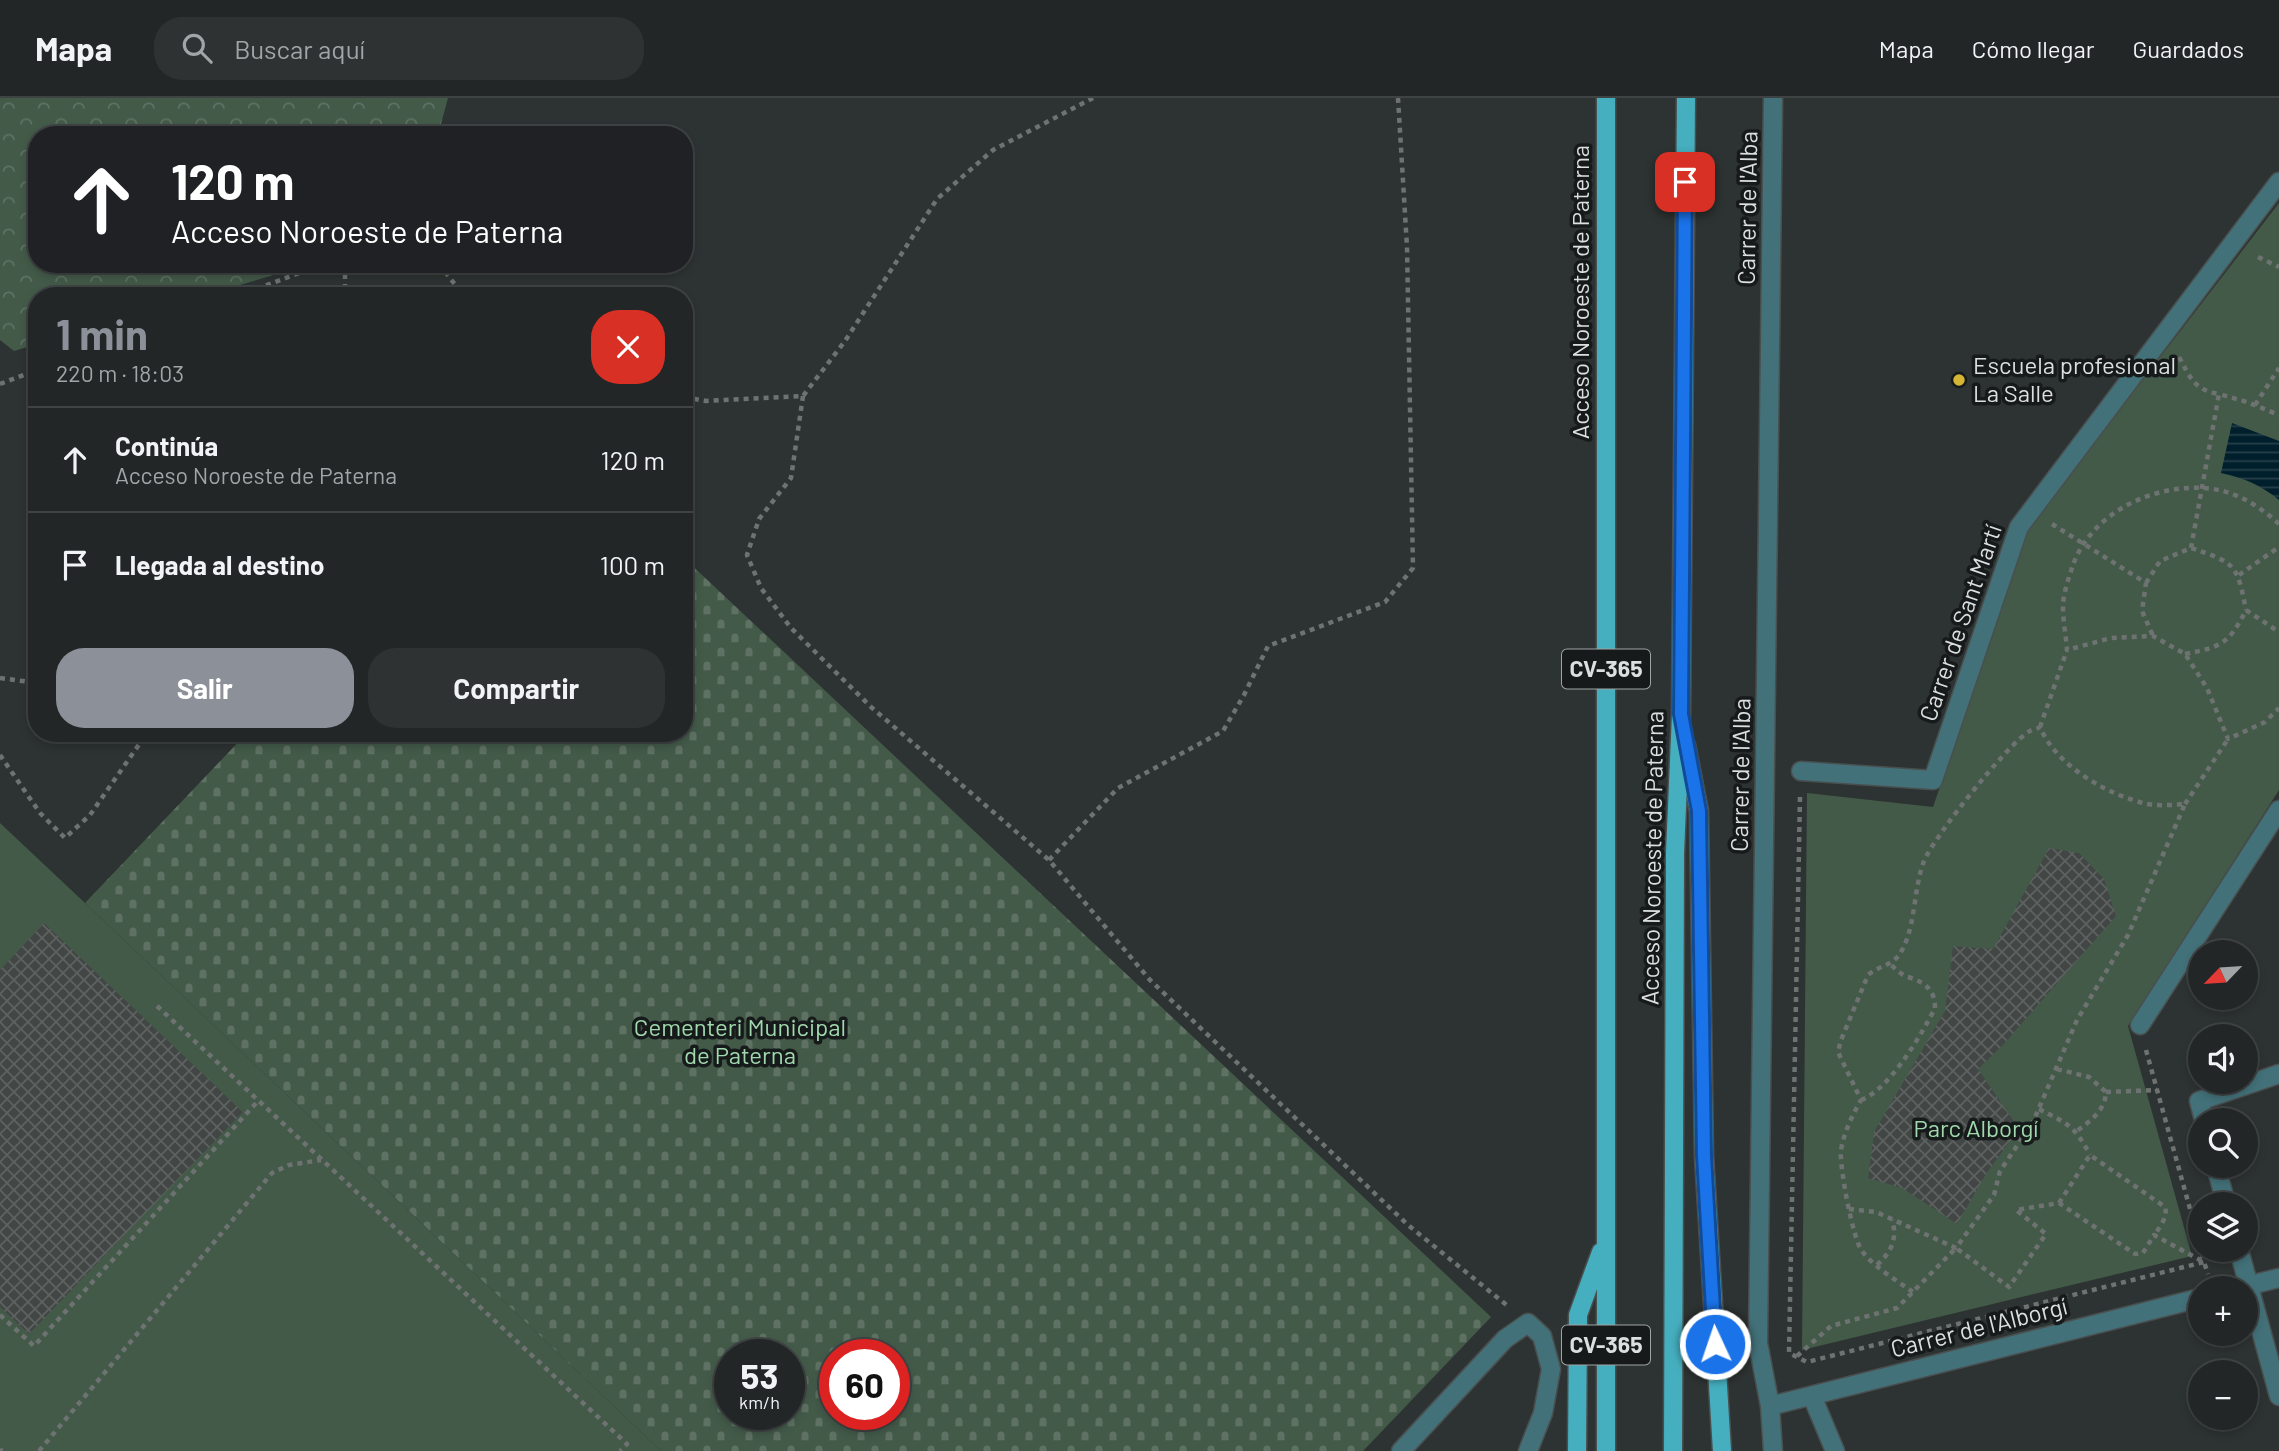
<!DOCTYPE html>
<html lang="es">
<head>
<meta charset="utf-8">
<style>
	:root { --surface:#222626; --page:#2e3232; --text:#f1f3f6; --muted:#a2a5a7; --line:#3f4343; --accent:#8c9099 }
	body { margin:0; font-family:Barlow,sans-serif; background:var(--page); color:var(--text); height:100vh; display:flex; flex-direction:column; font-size:26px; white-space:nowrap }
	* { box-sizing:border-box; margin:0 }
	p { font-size:23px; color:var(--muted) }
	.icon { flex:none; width:38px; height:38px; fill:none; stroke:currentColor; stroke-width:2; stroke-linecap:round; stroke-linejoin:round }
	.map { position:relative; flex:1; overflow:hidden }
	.panel { position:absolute; left:28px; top:189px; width:665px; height:455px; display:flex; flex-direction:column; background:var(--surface); border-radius:28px; box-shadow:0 4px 10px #0003,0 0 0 2px var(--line) }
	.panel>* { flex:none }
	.banner { position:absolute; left:28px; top:28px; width:665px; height:147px; border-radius:28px; box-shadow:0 4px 10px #0003,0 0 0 2px var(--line); background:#202124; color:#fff; overflow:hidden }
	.needle { width:46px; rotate:245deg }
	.tools { position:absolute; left:2188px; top:842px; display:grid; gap:14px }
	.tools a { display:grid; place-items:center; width:70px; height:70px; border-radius:50%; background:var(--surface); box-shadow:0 4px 10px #0003,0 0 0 2px var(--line); font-size:35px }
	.speed { position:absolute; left:714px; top:1241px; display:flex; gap:14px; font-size:35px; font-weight:700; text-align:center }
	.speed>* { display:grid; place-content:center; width:91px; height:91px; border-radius:50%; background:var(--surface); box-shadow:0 4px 10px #0003,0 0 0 2px var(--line); line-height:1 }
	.speed small { font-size:18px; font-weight:400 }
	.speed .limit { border:10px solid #d22; background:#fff; color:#111 }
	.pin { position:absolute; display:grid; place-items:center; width:60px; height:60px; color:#fff; margin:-30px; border-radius:14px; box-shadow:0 4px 10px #0006 }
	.me { position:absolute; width:77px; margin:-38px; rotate:357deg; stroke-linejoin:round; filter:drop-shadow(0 0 5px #0008) }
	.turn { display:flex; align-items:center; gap:24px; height:147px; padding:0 28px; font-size:32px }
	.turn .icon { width:91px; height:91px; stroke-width:2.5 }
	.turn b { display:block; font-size:49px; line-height:60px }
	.round { display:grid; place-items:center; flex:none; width:74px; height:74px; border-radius:28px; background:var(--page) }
	.headline { display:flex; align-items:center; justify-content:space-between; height:119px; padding:0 28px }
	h1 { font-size:42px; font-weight:700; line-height:52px; color:var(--accent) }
	.cta { display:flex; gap:14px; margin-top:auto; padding:14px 28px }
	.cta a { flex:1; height:80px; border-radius:28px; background:var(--accent); color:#fff; font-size:28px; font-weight:700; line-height:80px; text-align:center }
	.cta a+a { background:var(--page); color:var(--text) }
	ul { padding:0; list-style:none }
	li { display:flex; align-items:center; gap:21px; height:105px; padding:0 28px; border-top:2px solid var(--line) }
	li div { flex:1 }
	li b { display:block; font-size:26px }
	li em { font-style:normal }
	header { display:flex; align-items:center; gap:42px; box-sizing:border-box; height:98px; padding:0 35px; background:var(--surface); border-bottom:2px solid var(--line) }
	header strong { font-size:33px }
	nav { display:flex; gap:38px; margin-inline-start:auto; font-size:24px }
	.search { width:490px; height:63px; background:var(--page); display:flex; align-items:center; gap:18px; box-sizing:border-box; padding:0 24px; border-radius:28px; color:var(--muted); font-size:26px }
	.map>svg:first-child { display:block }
</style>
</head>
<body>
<header>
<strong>Mapa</strong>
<div class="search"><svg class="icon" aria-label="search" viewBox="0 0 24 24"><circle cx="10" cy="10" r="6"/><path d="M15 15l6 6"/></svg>Buscar aquí</div>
<nav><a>Mapa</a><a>Cómo llegar</a><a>Guardados</a></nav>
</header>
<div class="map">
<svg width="2279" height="1353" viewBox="0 0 2279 1353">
	<defs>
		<pattern id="forest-crowns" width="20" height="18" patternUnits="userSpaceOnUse" patternTransform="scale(1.75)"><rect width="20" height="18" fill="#435a49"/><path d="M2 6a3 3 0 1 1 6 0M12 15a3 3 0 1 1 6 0" fill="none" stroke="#5e7163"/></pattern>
		<pattern id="cemetery-stones" width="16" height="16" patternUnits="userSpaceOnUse" patternTransform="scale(1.75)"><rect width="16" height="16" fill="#435a49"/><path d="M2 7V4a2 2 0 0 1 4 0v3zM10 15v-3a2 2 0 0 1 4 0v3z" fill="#5e7163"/></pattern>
		<pattern id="water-rules" width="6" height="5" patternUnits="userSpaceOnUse" patternTransform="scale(1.75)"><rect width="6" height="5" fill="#001f2c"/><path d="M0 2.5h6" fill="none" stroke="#253f4a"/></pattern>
		<pattern id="building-cross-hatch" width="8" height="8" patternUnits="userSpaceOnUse" patternTransform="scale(1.75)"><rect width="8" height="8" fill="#424745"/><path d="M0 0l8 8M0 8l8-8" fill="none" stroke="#5d615f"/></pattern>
	</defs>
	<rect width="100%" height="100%" fill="#2d3332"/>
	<!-- forest -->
	<path fill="url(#forest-crowns)" d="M0,0H448L438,37H37V166H310L203,198H37V246L14,253L0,242Z"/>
	<!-- cemetery -->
	<path fill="url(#cemetery-stones)" fill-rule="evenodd" d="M684,460L1491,1219L1363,1353H661L85,805L247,635H684ZM789,1256V1316H730V1256ZM835,1256H894V1316H835Z"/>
	<!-- green -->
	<path fill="#435a49" d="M2279,105V692L2128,928L2192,1158L1802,1252L1807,695L1933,709L2029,429Z
		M0,725L85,805L661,1353H0Z"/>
	<!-- water -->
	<path fill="url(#water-rules)" d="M2232,325L2279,343V402C2261,387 2244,380 2221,375Z"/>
	<!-- building -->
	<path fill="url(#building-cross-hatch)" d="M2049,750L2079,755L2104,781L2116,818L2002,948L1978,971L2019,1031L1986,1076L1957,1126L1902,1090L1868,1080L1874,1034L1945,913L1953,848L1993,851Z
		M44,825L243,1014L29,1236L0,1209V872Z"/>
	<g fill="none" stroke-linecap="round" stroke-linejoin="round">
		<!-- pedestrian casing -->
		<g stroke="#494f4e" stroke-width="21">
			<path id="pedestrian" d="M1801,673L1933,682L2019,429L2279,84
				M2140,927L2279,712
				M1401,1353L1505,1241L1528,1225L1542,1238L1551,1271L1543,1315L1528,1353"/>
		</g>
		<!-- minor casing -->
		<g stroke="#494f4e" stroke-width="21">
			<path id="minor" d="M2204,1022L2199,1003L2279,976
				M2216,1068L2226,1106
				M2239,1152L2279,1298
				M2238,1190L2279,1180
				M1812,1298L1835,1353
				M1770,1308L2200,1200
				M1773,1353L1770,1308L1758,1245L1773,0"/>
		</g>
		<!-- primary casing -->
		<g stroke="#494f4e" stroke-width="21">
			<path id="primary" d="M1606,0V1353
				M1686,647L1699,713L1704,1058L1722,1353
				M1577,1353L1578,1217L1601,1154
				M1673,1353L1675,755L1681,616L1686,0"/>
		</g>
		<!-- path -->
		<path stroke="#6e7372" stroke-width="4.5" stroke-dasharray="5 5" stroke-linecap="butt" d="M2258,159L2279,169
			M345,166V198
			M439,166L464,198
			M238,198L323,166
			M2179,259C2190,279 2194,292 2219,296
			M0,286L37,272
			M803,298L791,380L759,421L747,457L761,490L791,530L871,609L1049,762L1150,882L1408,1127L1509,1209
			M684,299L706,303L803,298L845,243L937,101L993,52L1093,0
			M2255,307L2279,270
			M2052,426L2146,485L2142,513L2153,538
			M2279,426C2263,411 2242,397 2219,392C2163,381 2093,411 2073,467C2069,479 2063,496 2063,509C2063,523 2066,538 2067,552L2111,540L2153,538L2185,556L2207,590L2228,641L2265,624L2279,610
			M2191,450L2219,296L2247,304L2279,317
			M2239,477L2279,449
			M2146,485L2160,463L2191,450C2236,465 2237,466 2246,512
			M2185,556C2221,549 2229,546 2246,512L2279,534
			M0,580L37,585
			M2040,629L2067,552
			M0,657L40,715L65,740L90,717L147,635
			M1800,699L1789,1255L1807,1264L2204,1164L2201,1152
			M2185,706L2228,641
			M1049,762L1118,690L1223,633L1244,597L1268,548L1385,504L1413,470L1407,149L1398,0
			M157,908L627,1346L620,1353
			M2146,952L2200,1147
			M2057,971L2089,979L2106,994C2105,1013 2091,1022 2077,1033
			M2106,994L2157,992
			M1861,1002C1889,992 1922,936 1935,910C1935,891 1924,884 1908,879C1902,878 1895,870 1890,866
			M2039,1011C2068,1026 2074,1027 2090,1057
			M2059,1105L2090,1057L2165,1109C2168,1119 2160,1129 2154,1137
			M1849,1111L1876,1114L1956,1150L1994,1097L2000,1073L2033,1024L2077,922L2128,837L2185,706C2172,707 2160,708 2147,706C2108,697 2056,668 2040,629C2037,631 2033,631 2030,633C2008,645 1934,739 1924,763C1913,791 1916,833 1899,857C1891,868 1878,868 1868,877L1841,942L1838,954L1861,1002C1852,1018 1844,1034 1841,1052C1839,1067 1853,1142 1862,1153C1875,1170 1896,1182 1913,1194
			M1877,1167C1891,1154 1898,1141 1892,1122
			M0,1217L34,1248L258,1003
			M1797,1258L1831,1228L1897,1210L1956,1150L2009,1189L2046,1136L2016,1112L2059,1105L2135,1156L2143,1155L2154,1137L2204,1164L2208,1176
			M0,1351L2,1353
			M39,1353L272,1075L289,1067L321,1062"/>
		<!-- pedestrian -->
		<use href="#pedestrian" stroke="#437179" stroke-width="18"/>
		<!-- minor -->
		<use href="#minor" stroke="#437179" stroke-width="18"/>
		<!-- primary -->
		<use href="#primary" stroke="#45afbf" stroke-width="18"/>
	</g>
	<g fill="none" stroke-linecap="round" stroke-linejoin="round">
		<!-- route casing -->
		<g stroke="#114b97" stroke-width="18">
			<path id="route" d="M1685,84L1681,616L1699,713L1704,1058L1715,1246"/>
		</g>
		<!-- route -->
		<use href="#route" stroke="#1a73e8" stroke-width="12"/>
	</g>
	<!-- markers -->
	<circle fill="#d6b534" stroke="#171a1a" stroke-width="2.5" cx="1959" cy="282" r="7"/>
	<g text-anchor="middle" stroke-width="7" stroke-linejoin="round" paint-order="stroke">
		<!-- shield labels -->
		<g fill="#171a1a" stroke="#a0a4a4" stroke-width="2">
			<rect x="1562" y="551.5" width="88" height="39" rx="5"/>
			<rect x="1562" y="1227.5" width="88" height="39" rx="5"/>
		</g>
		<g font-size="23" font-weight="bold" fill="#dbdfdf">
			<text x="1606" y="579">CV-365</text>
			<text x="1606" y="1255">CV-365</text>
		</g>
		<!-- street labels -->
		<g font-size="24" fill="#dbdfdf" stroke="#171a1a">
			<text transform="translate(1748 110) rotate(-89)" y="8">Carrer de l'Alba</text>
			<text transform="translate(1581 194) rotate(-90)" y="8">Acceso Noroeste de Paterna</text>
			<text transform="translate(1961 525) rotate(-71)" y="8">Carrer de Sant Martí</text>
			<text transform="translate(1741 677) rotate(-89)" y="8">Carrer de l'Alba</text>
			<text transform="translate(1653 760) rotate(-89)" y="8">Acceso Noroeste de Paterna</text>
			<text transform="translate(1979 1230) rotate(-14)" y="8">Carrer de l'Alborgí</text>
		</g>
		<!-- poi labels -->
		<g font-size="24" fill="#dbdfdf" stroke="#171a1a" text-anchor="start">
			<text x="1973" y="276">Escuela profesional<tspan x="1973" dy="28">La Salle</tspan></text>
		</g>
		<!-- park labels -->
		<g font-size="24" fill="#9fd9ad" stroke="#171a1a">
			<text x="740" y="938">Cementeri Municipal<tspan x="740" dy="28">de Paterna</tspan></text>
			<text x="1976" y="1039">Parc Alborgí</text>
		</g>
	</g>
</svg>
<div class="tools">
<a><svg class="needle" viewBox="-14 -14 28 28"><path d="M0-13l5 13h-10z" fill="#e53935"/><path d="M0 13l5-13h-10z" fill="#a2a5a7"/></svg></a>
<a><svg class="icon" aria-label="sound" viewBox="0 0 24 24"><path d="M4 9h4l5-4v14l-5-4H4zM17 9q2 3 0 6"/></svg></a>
<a><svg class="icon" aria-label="search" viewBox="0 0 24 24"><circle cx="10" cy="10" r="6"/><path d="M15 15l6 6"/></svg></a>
<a><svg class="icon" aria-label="layers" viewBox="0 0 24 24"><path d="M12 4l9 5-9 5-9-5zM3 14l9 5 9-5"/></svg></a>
<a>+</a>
<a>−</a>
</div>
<div class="speed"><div>53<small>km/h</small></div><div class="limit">60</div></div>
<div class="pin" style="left:1685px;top:84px;background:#d93025"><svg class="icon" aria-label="arrive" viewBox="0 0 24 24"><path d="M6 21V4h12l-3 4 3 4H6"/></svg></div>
<svg class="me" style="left:1715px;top:1246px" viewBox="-20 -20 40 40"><circle r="17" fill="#1a73e8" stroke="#fff" stroke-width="3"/><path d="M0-11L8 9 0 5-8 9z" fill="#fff"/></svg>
<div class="banner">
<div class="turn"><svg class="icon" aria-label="ahead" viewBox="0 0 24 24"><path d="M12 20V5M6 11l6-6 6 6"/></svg><div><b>120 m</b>Acceso Noroeste de Paterna</div></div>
</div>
<section class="panel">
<div class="headline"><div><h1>1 min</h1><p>220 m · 18:03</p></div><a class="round" style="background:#d93025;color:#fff"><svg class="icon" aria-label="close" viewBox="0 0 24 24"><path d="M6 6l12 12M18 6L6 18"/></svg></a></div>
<ul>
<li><svg class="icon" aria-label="ahead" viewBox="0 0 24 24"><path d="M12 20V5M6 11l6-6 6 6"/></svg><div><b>Continúa</b><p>Acceso Noroeste de Paterna</p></div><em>120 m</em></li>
<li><svg class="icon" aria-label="arrive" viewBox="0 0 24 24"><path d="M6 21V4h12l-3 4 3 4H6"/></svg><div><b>Llegada al destino</b></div><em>100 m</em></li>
</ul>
<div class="cta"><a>Salir</a><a>Compartir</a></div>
</section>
</div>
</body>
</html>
